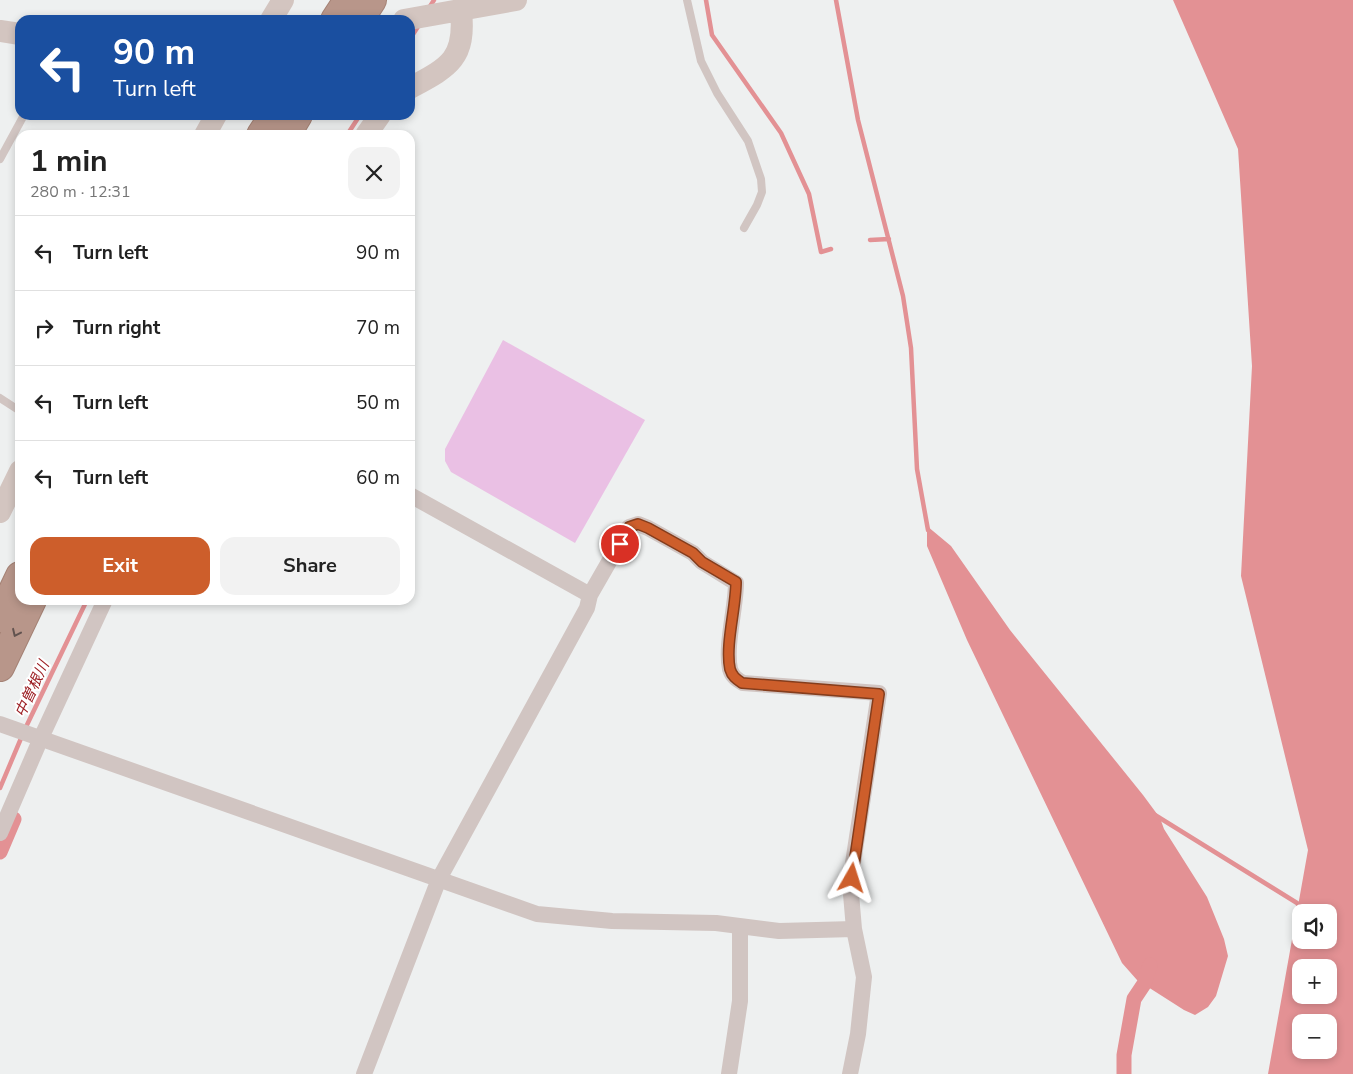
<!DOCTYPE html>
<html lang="en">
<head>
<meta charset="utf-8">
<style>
	:root { --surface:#fff; --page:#f2f2f2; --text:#222; --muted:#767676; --line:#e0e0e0; --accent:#cd5e2b }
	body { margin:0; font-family:"Nunito Sans","Noto Sans JP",sans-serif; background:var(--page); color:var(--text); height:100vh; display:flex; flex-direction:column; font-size:19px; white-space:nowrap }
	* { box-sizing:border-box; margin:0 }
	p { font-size:16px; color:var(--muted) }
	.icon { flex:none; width:28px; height:28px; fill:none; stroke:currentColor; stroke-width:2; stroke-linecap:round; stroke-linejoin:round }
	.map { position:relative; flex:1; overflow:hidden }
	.details { position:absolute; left:15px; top:130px; width:400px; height:475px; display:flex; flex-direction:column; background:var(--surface); border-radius:15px; box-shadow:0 2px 8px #0003 }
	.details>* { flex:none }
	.guide { position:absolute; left:15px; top:15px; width:400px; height:105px; border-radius:15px; box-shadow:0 2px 8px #0003; background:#1a4fa0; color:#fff; overflow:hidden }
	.controls { position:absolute; left:1292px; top:904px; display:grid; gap:10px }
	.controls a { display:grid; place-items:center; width:45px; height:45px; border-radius:10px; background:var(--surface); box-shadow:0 2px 8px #0003; font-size:25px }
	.pin { position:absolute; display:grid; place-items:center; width:42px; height:42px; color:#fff; margin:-21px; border:2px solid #fff; border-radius:50%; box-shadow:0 1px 5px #0007 }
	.me { position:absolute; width:55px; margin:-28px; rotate:6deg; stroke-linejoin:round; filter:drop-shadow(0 0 4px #0008) }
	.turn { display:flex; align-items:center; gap:18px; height:105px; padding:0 15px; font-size:22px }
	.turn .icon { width:65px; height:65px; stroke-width:2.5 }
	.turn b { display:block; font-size:35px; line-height:42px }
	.round { display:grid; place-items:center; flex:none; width:52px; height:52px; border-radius:15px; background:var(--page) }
	.head { display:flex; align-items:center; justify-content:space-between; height:85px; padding:0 15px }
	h1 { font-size:30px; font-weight:700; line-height:38px }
	.primary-button { display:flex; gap:10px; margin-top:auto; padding:10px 15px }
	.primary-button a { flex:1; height:58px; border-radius:15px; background:var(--accent); color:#fff; font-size:20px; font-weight:700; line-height:58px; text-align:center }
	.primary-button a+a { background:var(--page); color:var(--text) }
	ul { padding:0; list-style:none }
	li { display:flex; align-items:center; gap:15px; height:75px; padding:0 15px; border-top:1px solid var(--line) }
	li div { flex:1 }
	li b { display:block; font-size:19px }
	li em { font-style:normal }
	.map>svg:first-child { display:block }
</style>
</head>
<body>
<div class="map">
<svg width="1353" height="1074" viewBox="0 0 1353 1074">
	<rect width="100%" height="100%" fill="#eef0f0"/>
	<!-- green -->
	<path fill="#eac0e4" d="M503,340L645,420L575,543L451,472L445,461V449Z"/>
	<!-- water -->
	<path fill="#e39194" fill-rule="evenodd" d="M1173,0H1353V1074H1268L1308,850L1241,576L1252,366L1238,149ZM1301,912H1329V940H1301ZM1301,968H1329V995H1301ZM1301,1022H1329V1050H1301Z
		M927,526L951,546L1010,630L1143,795L1160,818L1164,829L1207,897L1224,939L1228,956L1216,996L1208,1007L1195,1015L1184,1010L1137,980L1122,963L967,640L927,546Z"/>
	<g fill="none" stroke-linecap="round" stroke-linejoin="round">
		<!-- stream -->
		<path stroke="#e39194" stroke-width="4.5" d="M706,0L712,35L781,133L809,194L821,252L831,249
			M836,0L858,120L903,296L911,348L917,469L928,530
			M429,8L434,0
			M410,39L419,25
			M347,135L360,115
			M870,240L889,239
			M25,729L87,600
			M0,788L22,736
			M1155,815L1297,903L1304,912"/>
		<!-- canal -->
		<path stroke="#e39194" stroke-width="15" d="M0,852L14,819
			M1124,1074V1055L1134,999L1144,984L1150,965"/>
		<!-- highway casing -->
		<g stroke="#a48275" stroke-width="30">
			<path id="highway" d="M335,20L348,0
				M359,20L372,0
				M261,135L274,115
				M286,135L298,115
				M0,618L20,576
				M0,667L32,600"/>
		</g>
		<!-- lane -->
		<path stroke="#d1c5c2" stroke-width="8" d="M687,0L701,61L717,93L748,141L761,179L762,192L757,205L744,228
			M0,159L24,115
			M0,398L20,411"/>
		<!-- street -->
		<path stroke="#d1c5c2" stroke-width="16" d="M410,495L590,595
			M0,724L537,914L612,921L716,923L779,931L854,929
			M0,833L41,738L105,600
			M364,1074L439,879L587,608L590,595L629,527L638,524L648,528L693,553L702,562L736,583C736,607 725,646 730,669C732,676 736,679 743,683L879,693L853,863L851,894L854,929L864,977L858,1034L850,1074
			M729,1074L740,1001V927"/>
		<!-- secondary -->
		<path stroke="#d3c5c0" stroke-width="22" d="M271,20L283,0
			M404,20L516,0
			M0,31L20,34
			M410,88C449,67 466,59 461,11
			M205,135L216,115
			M366,135L380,115
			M0,512L20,471"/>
		<!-- highway -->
		<use href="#highway" stroke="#b8968a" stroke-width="28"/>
	</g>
	<!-- one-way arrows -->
	<defs><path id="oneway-chevron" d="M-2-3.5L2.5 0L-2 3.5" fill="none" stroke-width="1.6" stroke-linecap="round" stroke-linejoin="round" transform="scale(1.25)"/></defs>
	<use stroke="#62534f" href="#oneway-chevron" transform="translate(16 633) rotate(115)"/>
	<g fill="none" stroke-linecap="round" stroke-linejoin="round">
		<!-- route casing -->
		<g stroke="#853d1c" stroke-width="12">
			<path id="route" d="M620,544L629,527L638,524L648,528L693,553L702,562L736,582C736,608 725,645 730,669C732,676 736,679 742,683L879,694L852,878"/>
		</g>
		<!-- route -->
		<use href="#route" stroke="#cd5e2b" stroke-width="9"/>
	</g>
	<g text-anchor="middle" stroke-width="4" stroke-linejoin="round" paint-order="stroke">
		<!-- water labels -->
		<g font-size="15" font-style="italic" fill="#9a1a1f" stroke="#fff">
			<text transform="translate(32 689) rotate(-65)" y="5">中曽根川</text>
		</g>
	</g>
</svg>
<div class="controls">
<a><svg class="icon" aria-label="sound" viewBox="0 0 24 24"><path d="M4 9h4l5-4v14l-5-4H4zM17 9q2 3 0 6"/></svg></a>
<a>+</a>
<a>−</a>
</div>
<div class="pin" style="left:620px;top:544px;background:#d93025"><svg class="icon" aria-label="arrive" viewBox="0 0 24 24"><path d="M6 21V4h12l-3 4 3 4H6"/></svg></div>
<svg class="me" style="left:852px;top:878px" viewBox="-20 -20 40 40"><path d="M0-17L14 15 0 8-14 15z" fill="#cd5e2b" stroke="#fff" stroke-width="4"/></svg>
<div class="guide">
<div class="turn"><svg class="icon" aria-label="left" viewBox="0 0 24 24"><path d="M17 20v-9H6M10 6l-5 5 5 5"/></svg><div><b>90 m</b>Turn left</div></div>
</div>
<section class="details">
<div class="head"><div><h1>1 min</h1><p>280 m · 12:31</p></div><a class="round"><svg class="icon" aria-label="close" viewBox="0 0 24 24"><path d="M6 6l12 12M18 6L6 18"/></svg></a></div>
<ul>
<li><svg class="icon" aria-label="left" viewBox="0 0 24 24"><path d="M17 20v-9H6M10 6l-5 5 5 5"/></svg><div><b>Turn left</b></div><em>90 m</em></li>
<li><svg class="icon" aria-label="right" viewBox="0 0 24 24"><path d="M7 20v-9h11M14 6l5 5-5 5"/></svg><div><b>Turn right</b></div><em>70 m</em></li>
<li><svg class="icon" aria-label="left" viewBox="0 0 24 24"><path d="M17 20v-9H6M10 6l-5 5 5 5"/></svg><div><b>Turn left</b></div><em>50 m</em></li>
<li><svg class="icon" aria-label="left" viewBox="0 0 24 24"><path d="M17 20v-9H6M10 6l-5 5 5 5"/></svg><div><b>Turn left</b></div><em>60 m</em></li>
</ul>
<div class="primary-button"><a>Exit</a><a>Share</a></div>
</section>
</div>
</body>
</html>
